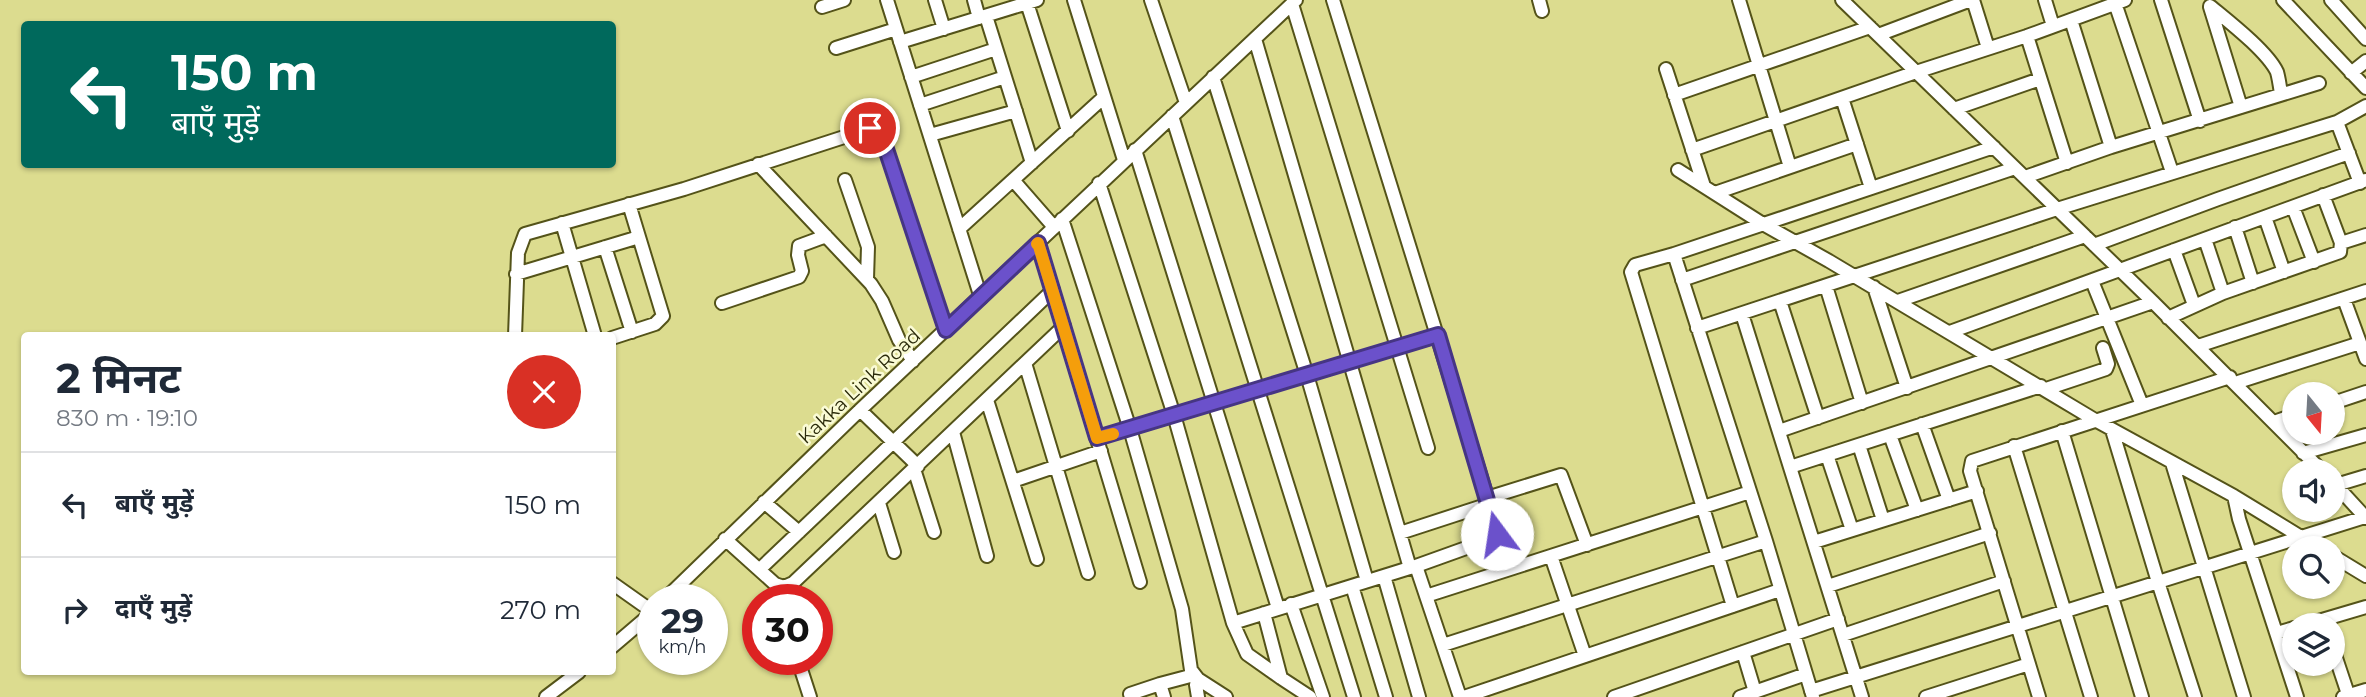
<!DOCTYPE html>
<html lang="hi">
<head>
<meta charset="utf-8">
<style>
	:root { --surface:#fff; --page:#f2f2f3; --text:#1f2937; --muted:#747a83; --line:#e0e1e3 }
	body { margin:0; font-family:Montserrat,"Noto Sans Devanagari",sans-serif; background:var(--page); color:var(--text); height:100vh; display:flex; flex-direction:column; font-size:26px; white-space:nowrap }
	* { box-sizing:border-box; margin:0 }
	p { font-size:23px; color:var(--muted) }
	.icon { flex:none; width:38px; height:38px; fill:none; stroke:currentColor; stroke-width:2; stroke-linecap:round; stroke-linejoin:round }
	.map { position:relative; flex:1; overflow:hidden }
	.details { position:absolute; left:21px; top:332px; width:595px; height:343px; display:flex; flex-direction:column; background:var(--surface); border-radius:7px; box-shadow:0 2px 5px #0004 }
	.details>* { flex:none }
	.hud { position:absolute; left:21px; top:21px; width:595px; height:147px; border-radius:7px; box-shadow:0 2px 5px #0004; background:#00695c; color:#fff; overflow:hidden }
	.needle { width:46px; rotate:162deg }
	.fabs { position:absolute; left:2282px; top:382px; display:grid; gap:14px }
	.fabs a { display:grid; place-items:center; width:63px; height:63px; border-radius:50%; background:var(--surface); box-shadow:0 2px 5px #0004; font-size:35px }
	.speed { position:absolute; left:637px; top:584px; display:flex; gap:14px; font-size:35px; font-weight:700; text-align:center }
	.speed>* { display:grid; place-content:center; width:91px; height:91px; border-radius:50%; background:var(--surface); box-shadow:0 2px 5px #0004; line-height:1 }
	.speed small { font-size:18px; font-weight:400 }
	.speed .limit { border:10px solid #d22; background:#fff; color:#111 }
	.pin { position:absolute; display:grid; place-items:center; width:60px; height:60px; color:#fff; margin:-30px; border:4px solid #fff; border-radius:50%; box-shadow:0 2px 7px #0007 }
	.me { position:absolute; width:77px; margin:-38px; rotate:346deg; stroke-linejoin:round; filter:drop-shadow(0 0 5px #0008) }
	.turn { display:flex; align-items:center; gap:24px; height:147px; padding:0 35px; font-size:32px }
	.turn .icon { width:91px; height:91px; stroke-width:2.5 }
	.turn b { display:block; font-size:49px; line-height:60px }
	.round { display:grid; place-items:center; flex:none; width:74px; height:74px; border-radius:37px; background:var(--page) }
	.summary { display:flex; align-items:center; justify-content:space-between; height:119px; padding:0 35px }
	h1 { font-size:42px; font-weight:700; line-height:52px }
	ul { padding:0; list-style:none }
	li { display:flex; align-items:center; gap:21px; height:105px; padding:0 35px; border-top:2px solid var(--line) }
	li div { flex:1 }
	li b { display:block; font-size:26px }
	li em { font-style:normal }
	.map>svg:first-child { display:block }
</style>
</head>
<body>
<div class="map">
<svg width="2366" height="697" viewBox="0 0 2366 697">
	<rect width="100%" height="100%" fill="#dcdc8f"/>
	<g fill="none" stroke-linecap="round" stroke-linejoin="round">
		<!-- minor casing -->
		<g stroke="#545319" stroke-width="16">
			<path id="minor" d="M887,0L981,298
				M935,0L944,29
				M974,0L979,18
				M1074,0L1124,160
				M1151,0L1186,103
				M1539,0L1542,11
				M1739,0L1790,167
				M1842,0L2153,302L2322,471
				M1973,0L1988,48
				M2045,0L2053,26
				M2114,0L2172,172
				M2161,0L2200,121
				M2283,0L2366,88
				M2331,0L2366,39
				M1027,3L1068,131
				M1292,4L1428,448
				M2210,6C2228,21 2267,51 2277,72C2279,79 2280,87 2281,94
				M822,7L844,0
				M2210,7L2241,107
				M986,16L1032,163
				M1878,35L1971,0
				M2027,36L2067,163
				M1255,39L1410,568
				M900,42L1037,0
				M836,48L896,29
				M1666,69L1704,186
				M2351,73L2366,61
				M911,77L996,49
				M1213,77L1307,375L1367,581
				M1674,95L1870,27
				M1842,98L1871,188
				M920,105L1005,77
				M1954,109L2040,79
				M1172,116L1354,697
				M2337,122L2360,183
				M930,135L1016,111
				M2111,147L2319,83
				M1135,150L1278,608
				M1692,150L1916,72L2027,36L2125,0
				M758,164L871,284L882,301L899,340L913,361
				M1678,170L1763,224L1829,261L2095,420L2234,496L2319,548
				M2025,177L2111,147L2071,20
				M845,180L868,247L867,279
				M1013,180L1054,227
				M1099,183L1174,415L1233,623L1416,566L1494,538L1497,529L1333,0
				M1715,193L1857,144
				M2293,207L2314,262
				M2265,217L2284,272
				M1062,219L1130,429L1182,609L1191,670L1198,679L1226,697
				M562,223L595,336
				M2235,227L2253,283
				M959,229L1104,97
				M2205,239L2223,293
				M1038,243L1140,582
				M2341,243L2366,235
				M2094,245L2218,199L2349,153
				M605,247L632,332
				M2174,250L2194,305
				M1674,254L1635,265L1631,272L1733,606
				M516,274L639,237
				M1682,280L2015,168
				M2092,281L2142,405
				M1826,286L1862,403
				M1874,287L1907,388
				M2344,299L2366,359
				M1780,301L1818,418
				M1898,301L2085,236
				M722,303L799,277L802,271L798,255L799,246L826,236
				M1742,314L1862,697
				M2168,318L2223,293L2340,252L2341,243L2323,195
				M1697,328L2057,209L2337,122L2366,106
				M1950,332L2366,180
				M515,336L518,253L525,234L684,189L875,127L882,137L946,330
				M612,338L655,324L663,316L629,204
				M2198,346L2366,291
				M1025,363L1088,573
				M2235,383L2360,343
				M2046,389L2106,369L2108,364L2103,348
				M987,400L1037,559
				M2333,403L2366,392
				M860,410L918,466
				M2274,422L2294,415
				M1922,424L1949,500
				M2112,430L2158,582L2195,697
				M1779,431L2153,302
				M2062,431L2142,697
				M953,432L987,556
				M1890,435L1917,510
				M1097,438L1438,335
				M1859,445L1883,520
				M2014,446L2091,697
				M2303,453L2366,435
				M1827,455L1852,530
				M2172,463L2244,697
				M1790,467L2041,386
				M914,469L934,532
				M1013,481L1101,451
				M2333,482L2366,518
				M2336,485L2366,476
				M2234,496L2239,519L2297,697
				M1487,498L1561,475L1587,545
				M764,502L799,532
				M879,503L894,552
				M1400,533L1489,504
				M725,539L775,584L784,587L793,583L1064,326
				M1814,542L1977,491
				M1551,556L1585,656
				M2333,556L2366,576
				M1416,566L1460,697
				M760,569L1053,290
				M1384,576L1419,697
				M612,583L653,612L612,647
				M788,586L791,600
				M1352,586L1386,697
				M1828,586L1990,533
				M1426,596L1750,492
				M664,600L860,410L1296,0
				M1291,604L1323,697
				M1233,623L1247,654L1281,678L1264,613
				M2305,625L2366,607
				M2277,633L2294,628
				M1843,635L2004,581
				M1443,645L1766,541
				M1743,652L1755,692
				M2335,655L2349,697
				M798,660L810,697
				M1281,678L1310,697
				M1198,679L1196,685L1198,697
				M1811,691L2365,517
				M546,697L579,672
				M1131,697L1130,694L1160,684
				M1164,697L1160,684L1194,675
				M1464,697L1780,590
				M1614,697L1838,619
				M1740,697L1806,674
				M1813,697L1766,541L1674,254L1994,147
				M1926,697L2029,664
				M2039,697L1970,471L1972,461L2230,377
				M2343,697L2366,690"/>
		</g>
		<!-- minor -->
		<use href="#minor" stroke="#fff" stroke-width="12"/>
	</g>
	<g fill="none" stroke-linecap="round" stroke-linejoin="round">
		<!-- route casing -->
		<g stroke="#463584" stroke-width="18">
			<path id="route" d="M870,128L878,129L882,137L946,330L1038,243L1097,438L1438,335L1497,534"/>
		</g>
		<!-- route -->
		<use href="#route" stroke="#6b51cb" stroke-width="12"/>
		<!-- slow -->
		<path stroke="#f59e0b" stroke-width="12" d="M1037,244L1038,243L1097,438L1113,434"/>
	</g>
	<g text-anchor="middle" stroke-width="5" stroke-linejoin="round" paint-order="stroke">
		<!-- street labels -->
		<g font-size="19" fill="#2b2b0b" stroke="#fafbd5">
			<text transform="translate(859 386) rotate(-43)" y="7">Kakka Link Road</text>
		</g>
	</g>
</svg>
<div class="fabs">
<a><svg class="needle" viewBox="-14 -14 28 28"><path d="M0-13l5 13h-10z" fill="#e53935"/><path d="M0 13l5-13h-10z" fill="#747a83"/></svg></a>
<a><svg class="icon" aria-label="sound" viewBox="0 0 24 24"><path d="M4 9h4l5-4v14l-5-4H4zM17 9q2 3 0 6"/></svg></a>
<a><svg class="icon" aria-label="search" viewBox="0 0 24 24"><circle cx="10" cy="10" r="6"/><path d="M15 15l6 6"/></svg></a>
<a><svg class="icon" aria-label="layers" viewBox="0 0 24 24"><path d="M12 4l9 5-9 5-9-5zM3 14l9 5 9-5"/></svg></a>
</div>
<div class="speed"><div>29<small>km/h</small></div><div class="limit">30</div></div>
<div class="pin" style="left:870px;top:128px;background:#d93025"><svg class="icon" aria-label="arrive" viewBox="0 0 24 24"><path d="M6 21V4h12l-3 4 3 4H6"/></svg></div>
<svg class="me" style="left:1497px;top:534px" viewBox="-20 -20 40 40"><circle r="19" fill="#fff"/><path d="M0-13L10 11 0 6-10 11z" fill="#6b51cb"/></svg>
<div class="hud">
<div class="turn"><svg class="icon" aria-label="left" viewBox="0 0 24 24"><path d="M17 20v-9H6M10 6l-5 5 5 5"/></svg><div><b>150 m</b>बाएँ मुड़ें</div></div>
</div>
<section class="details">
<div class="summary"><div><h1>2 मिनट</h1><p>830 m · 19:10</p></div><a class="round" style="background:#d93025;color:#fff"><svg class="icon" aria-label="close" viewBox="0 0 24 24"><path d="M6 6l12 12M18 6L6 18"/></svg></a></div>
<ul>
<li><svg class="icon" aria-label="left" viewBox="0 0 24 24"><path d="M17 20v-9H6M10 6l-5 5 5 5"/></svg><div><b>बाएँ मुड़ें</b></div><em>150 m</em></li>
<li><svg class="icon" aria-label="right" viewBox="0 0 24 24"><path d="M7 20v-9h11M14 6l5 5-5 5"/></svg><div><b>दाएँ मुड़ें</b></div><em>270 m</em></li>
</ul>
</section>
</div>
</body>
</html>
